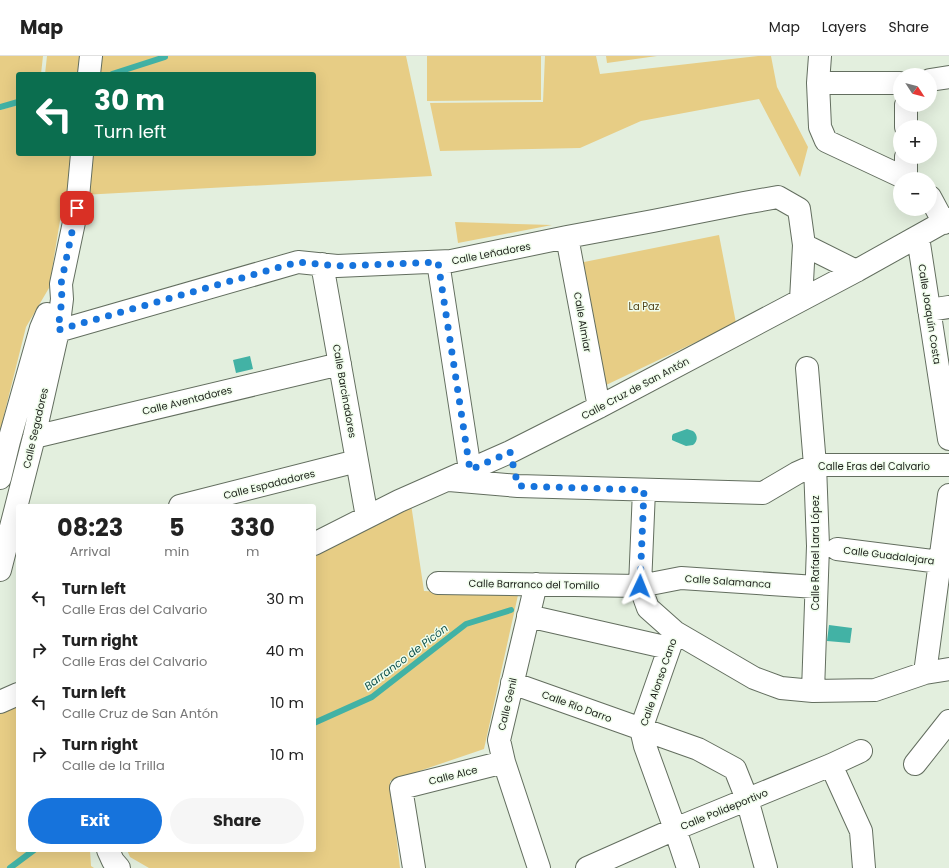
<!DOCTYPE html>
<html lang="en">
<head>
<meta charset="utf-8">
<style>
	:root { --surface:#fff; --page:#f6f6f6; --text:#222; --muted:#767676; --line:#e0e0e0; --accent:#1673dc }
	body { margin:0; font-family:Poppins,sans-serif; background:var(--page); color:var(--text); height:100vh; display:flex; flex-direction:column; font-size:15px; white-space:nowrap }
	* { box-sizing:border-box; margin:0 }
	p { font-size:13px; color:var(--muted) }
	.icon { flex:none; width:22px; height:22px; fill:none; stroke:currentColor; stroke-width:2; stroke-linecap:round; stroke-linejoin:round }
	.map { position:relative; flex:1; overflow:hidden }
	.sheet { position:absolute; left:16px; top:448px; width:300px; height:348px; display:flex; flex-direction:column; background:var(--surface); border-radius:4px; box-shadow:0 4px 16px #0002 }
	.sheet>* { flex:none }
	.top-card { position:absolute; left:16px; top:16px; width:300px; height:84px; border-radius:4px; box-shadow:0 4px 16px #0002; background:#0b6e4f; color:#fff; overflow:hidden }
	.needle { width:26px; rotate:126deg }
	.buttons { position:absolute; left:893px; top:12px; display:grid; gap:8px }
	.buttons a { display:grid; place-items:center; width:44px; height:44px; border-radius:50%; background:var(--surface); box-shadow:0 4px 16px #0002; font-size:20px }
	.pin { position:absolute; display:grid; place-items:center; width:34px; height:34px; color:#fff; margin:-17px; border-radius:8px; box-shadow:0 2px 6px #0006 }
	.me { position:absolute; width:44px; margin:-22px; rotate:2deg; stroke-linejoin:round; filter:drop-shadow(0 0 3px #0008) }
	.turn { display:flex; align-items:center; gap:14px; height:84px; padding:0 12px; font-size:18px }
	.turn .icon { width:52px; height:52px; stroke-width:2.5 }
	.turn b { display:block; font-size:28px; line-height:34px }
	.eta { display:flex; justify-content:space-evenly; align-items:center; height:68px; text-align:center }
	.eta b { font-size:24px; font-weight:700; line-height:28px }
	.cta { display:flex; gap:8px; margin-top:auto; padding:8px 12px }
	.cta a { flex:1; height:46px; border-radius:24px; background:var(--accent); color:#fff; font-size:16px; font-weight:700; line-height:46px; text-align:center }
	.cta a+a { background:var(--page); color:var(--text) }
	ul { padding:0; list-style:none }
	li { display:flex; align-items:center; gap:12px; height:52px; padding:0 12px }
	li div { flex:1 }
	li b { display:block; font-size:15px }
	li em { font-style:normal }
	header { display:flex; align-items:center; gap:24px; box-sizing:border-box; height:56px; padding:0 20px; background:var(--surface); border-bottom:1px solid var(--line) }
	header strong { font-size:19px }
	nav { display:flex; gap:22px; margin-inline-start:auto; font-size:14px }
	.map>svg:first-child { display:block }
</style>
</head>
<body>
<header>
<strong>Map</strong>
<nav><a>Map</a><a>Layers</a><a>Share</a></nav>
</header>
<div class="map">
<svg width="949" height="812" viewBox="0 0 949 812">
	<rect width="100%" height="100%" fill="#e3efde"/>
	<!-- green -->
	<path fill="#e7cd85" d="M0,0H43L41,18H18V45L0,50Z
		M47,0H406L432,120L64,140L49,232L26,271L0,375V54L18,49V98H314V18H45Z
		M427,0H541V44L427,45Z
		M545,0H596L600,18L758,0H771L777,31L808,91L800,121L759,43L641,65L580,92L440,95L430,47L543,46Z
		M606,0H657L607,7Z
		M455,166L552,169L458,187Z
		M719,179L736,267L604,330L579,207Z
		M411,448L424,535L518,539L484,693L390,725L400,812H149L130,801L127,794H314V501Z
		M18,641V794H90L91,810L94,812H0V649Z"/>
	<!-- water -->
	<path fill="#42b2a5" d="M250,300L253,313L236,317L233,304Z
		M687,373L693,375C698,379 698,385 693,389L686,390L674,385L672,384V380L673,378Z
		M829,569L852,572L850,587L827,585Z"/>
	<g fill="none" stroke-linecap="round" stroke-linejoin="round">
		<!-- stream -->
		<path stroke="#42b2a5" stroke-width="6" d="M112,18L165,1
			M0,51L18,46
			M314,667L372,641L466,568L511,554
			M10,812L34,794"/>
		<!-- minor casing -->
		<g stroke="#636e5f" stroke-width="24">
			<path id="minor" d="M820,0L818,27L820,71L826,85L907,123
				M89,18L91,0
				M930,24L949,21
				M818,27H900
				M906,49V71
				M906,122V101
				M930,141L944,167
				M567,181L599,351
				M918,181L949,383
				M804,189L856,215
				M438,206L470,414
				M322,208L367,461
				M929,254L949,251
				M41,272L58,275L298,206L337,210L451,205L567,181L653,165L744,147L778,141L799,153L804,189L801,244
				M807,312L815,409L818,490L813,635
				M34,381L340,308
				M0,422L9,385L41,272L47,258
				M449,424L518,430L763,437L797,417L815,409H949
				M644,434L640,530L648,552L675,576L754,622L781,632L813,635L875,634L925,617L949,613
				M180,450L357,405
				M314,488L399,445L510,396L599,351L856,215L949,163
				M837,493L940,506
				M0,514L34,381L58,275L62,243L61,228L77,152L82,98
				M438,527L640,530L681,522L816,531
				M536,528L499,684L504,706L539,812
				M528,560L669,592
				M675,576L641,673L645,690L675,773L688,812
				M925,617L949,439
				M512,627L698,693L735,713L747,743L766,812
				M0,646L18,638
				M915,708L949,665
				M831,709L861,775L864,812
				M108,794L113,805L119,812
				M414,812L401,732L504,706
				M587,812L675,773L831,709L861,695"/>
		</g>
		<!-- minor -->
		<use href="#minor" stroke="#fff" stroke-width="22"/>
	</g>
	<g fill="none" stroke-linecap="round" stroke-linejoin="round">
		<!-- route -->
		<path stroke="#1673dc" stroke-width="7" stroke-dasharray="0 12.6" d="M77,152L61,228L62,243L58,274L298,206L337,210L438,206L470,414L510,396L518,430L644,434L640,530"/>
	</g>
	<g text-anchor="middle" stroke-width="3" stroke-linejoin="round" paint-order="stroke">
		<!-- street labels -->
		<g font-size="10" fill="#1b1f19" stroke="#f0fdec">
			<text transform="translate(491 197) rotate(-11)" y="4">Calle Leñadores</text>
			<text transform="translate(930 258) rotate(81)" y="4">Calle Joaquín Costa</text>
			<text transform="translate(583 266) rotate(80)" y="4">Calle Almiar</text>
			<text transform="translate(635 332) rotate(-28)" y="4">Calle Cruz de San Antón</text>
			<text transform="translate(345 335) rotate(80)" y="4">Calle Barcinadores</text>
			<text transform="translate(187 344) rotate(-14)" y="4">Calle Aventadores</text>
			<text transform="translate(35 372) rotate(-77)" y="4">Calle Segadores</text>
			<text x="874" y="414">Calle Eras del Calvario</text>
			<text transform="translate(269 428) rotate(-14)" y="4">Calle Espadadores</text>
			<text transform="translate(815 497) rotate(-90)" y="4">Calle Rafael Lara López</text>
			<text transform="translate(889 499) rotate(7)" y="4">Calle Guadalajara</text>
			<text transform="translate(728 525) rotate(4)" y="4">Calle Salamanca</text>
			<text transform="translate(534 528) rotate(1)" y="4">Calle Barranco del Tomillo</text>
			<text transform="translate(658 626) rotate(-71)" y="4">Calle Alonso Cano</text>
			<text transform="translate(507 648) rotate(-77)" y="4">Calle Genil</text>
			<text transform="translate(577 650) rotate(20)" y="4">Calle Río Darro</text>
			<text transform="translate(453 719) rotate(-14)" y="4">Calle Alce</text>
			<text transform="translate(724 753) rotate(-22)" y="4">Calle Polideportivo</text>
		</g>
		<!-- park labels -->
		<g font-size="10" fill="#534419" stroke="#f0fdec">
			<text x="644" y="254">La Paz</text>
		</g>
		<!-- water labels -->
		<g font-size="11" font-style="italic" fill="#13534c" stroke="#f0fdec">
			<text transform="translate(406 601) rotate(-37)" y="4">Barranco de Picón</text>
		</g>
	</g>
</svg>
<div class="buttons">
<a><svg class="needle" viewBox="-14 -14 28 28"><path d="M0-13l5 13h-10z" fill="#e53935"/><path d="M0 13l5-13h-10z" fill="#767676"/></svg></a>
<a>+</a>
<a>−</a>
</div>
<div class="pin" style="left:77px;top:152px;background:#d93025"><svg class="icon" aria-label="arrive" viewBox="0 0 24 24"><path d="M6 21V4h12l-3 4 3 4H6"/></svg></div>
<svg class="me" style="left:640px;top:530px" viewBox="-20 -20 40 40"><path d="M0-17L14 15 0 8-14 15z" fill="#1673dc" stroke="#fff" stroke-width="4"/></svg>
<div class="top-card">
<div class="turn"><svg class="icon" aria-label="left" viewBox="0 0 24 24"><path d="M17 20v-9H6M10 6l-5 5 5 5"/></svg><div><b>30 m</b>Turn left</div></div>
</div>
<section class="sheet">
<div class="eta">
<div><b>08:23</b><p>Arrival</p></div>
<div><b>5</b><p>min</p></div>
<div><b>330</b><p>m</p></div>
</div>
<ul>
<li><svg class="icon" aria-label="left" viewBox="0 0 24 24"><path d="M17 20v-9H6M10 6l-5 5 5 5"/></svg><div><b>Turn left</b><p>Calle Eras del Calvario</p></div><em>30 m</em></li>
<li><svg class="icon" aria-label="right" viewBox="0 0 24 24"><path d="M7 20v-9h11M14 6l5 5-5 5"/></svg><div><b>Turn right</b><p>Calle Eras del Calvario</p></div><em>40 m</em></li>
<li><svg class="icon" aria-label="left" viewBox="0 0 24 24"><path d="M17 20v-9H6M10 6l-5 5 5 5"/></svg><div><b>Turn left</b><p>Calle Cruz de San Antón</p></div><em>10 m</em></li>
<li><svg class="icon" aria-label="right" viewBox="0 0 24 24"><path d="M7 20v-9h11M14 6l5 5-5 5"/></svg><div><b>Turn right</b><p>Calle de la Trilla</p></div><em>10 m</em></li>
</ul>
<div class="cta"><a>Exit</a><a>Share</a></div>
</section>
</div>
</body>
</html>
